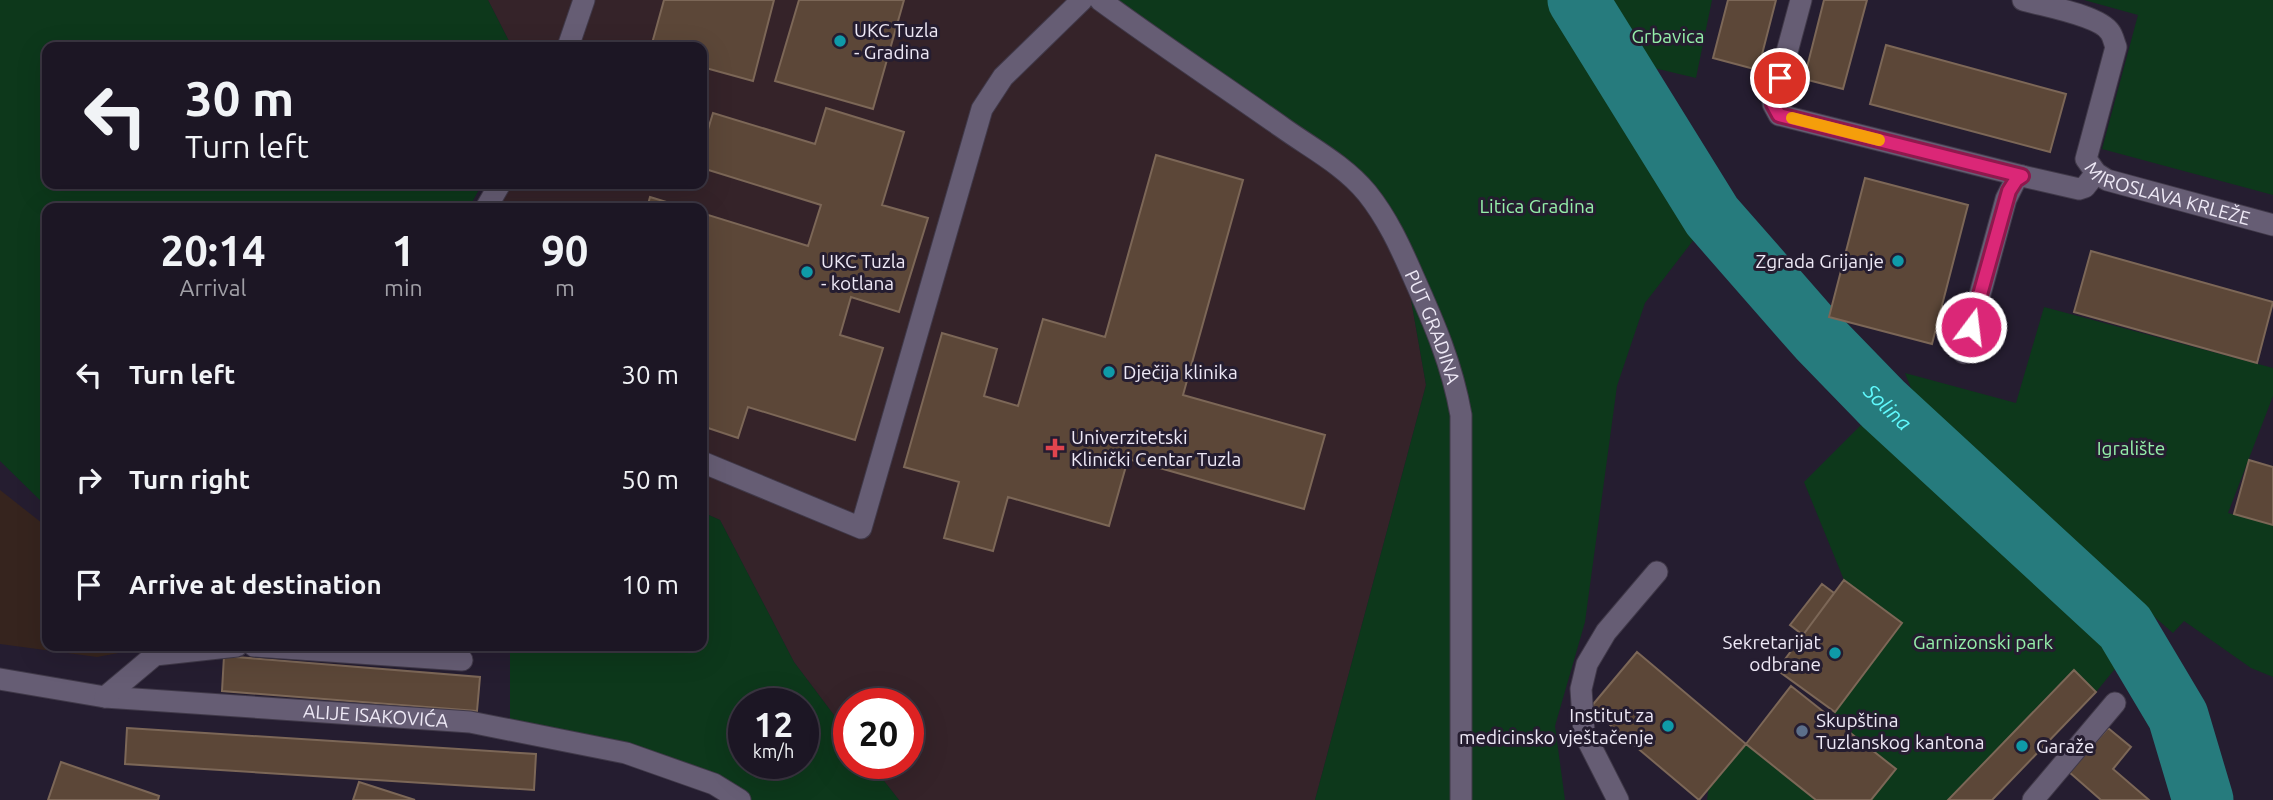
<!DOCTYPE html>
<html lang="en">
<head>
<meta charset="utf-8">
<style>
	:root { --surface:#1c1624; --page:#251f2c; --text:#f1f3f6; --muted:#a09fa6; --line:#3a3541 }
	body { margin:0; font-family:Ubuntu,sans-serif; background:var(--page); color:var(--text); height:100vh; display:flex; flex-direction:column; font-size:26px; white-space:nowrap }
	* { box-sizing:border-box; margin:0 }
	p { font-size:23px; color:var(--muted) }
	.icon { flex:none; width:38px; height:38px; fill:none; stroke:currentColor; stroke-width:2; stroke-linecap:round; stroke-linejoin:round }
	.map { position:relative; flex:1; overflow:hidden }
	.panel { position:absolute; left:42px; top:203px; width:665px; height:448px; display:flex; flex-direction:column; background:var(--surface); border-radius:14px; box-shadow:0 7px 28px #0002,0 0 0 2px var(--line) }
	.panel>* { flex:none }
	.guide { position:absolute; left:42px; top:42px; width:665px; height:147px; border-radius:14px; box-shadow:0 7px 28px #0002,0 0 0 2px var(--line); background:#1c1624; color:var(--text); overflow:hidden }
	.speed { position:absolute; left:728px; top:688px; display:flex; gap:14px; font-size:35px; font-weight:700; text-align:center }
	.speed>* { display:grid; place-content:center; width:91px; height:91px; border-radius:50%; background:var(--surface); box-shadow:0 7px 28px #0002,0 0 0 2px var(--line); line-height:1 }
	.speed small { font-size:18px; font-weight:400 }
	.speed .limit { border:10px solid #d22; background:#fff; color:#111 }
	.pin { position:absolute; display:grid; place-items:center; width:60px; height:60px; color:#fff; margin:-30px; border:4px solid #fff; border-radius:50%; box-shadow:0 2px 7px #0007 }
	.me { position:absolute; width:77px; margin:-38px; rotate:15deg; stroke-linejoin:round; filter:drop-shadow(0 0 5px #0008) }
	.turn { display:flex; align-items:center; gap:24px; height:147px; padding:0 28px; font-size:32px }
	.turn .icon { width:91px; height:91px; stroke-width:2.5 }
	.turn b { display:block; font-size:49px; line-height:60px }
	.eta { display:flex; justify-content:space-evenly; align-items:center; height:119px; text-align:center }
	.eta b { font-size:42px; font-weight:700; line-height:49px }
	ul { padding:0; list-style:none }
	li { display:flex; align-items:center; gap:21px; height:105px; padding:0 28px }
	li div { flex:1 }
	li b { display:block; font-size:26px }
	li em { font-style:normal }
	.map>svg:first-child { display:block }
</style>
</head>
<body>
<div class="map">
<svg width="2273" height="800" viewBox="0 0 2273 800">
	<rect width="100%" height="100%" fill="#251d30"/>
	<!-- industrial -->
	<path fill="#36241e" d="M0,490L47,527V646H141L140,649L97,657L0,644Z"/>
	<!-- medical -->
	<path fill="#352329" d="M488,0H1100L1337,165L1403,254L1426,385L1315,800H899L870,763H908V704H849V735L794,662L720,520L702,512V208H481L492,184H702V47H512Z"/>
	<!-- green -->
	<path fill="#0d381b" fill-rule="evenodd" d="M0,0H488L512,47H47V184H482L469,208H47V507L0,461Z
		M1100,0H1578L1712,216L1645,303L1617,386L1585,622L1555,726L1565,800H1315L1426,385L1403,254L1365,191Z
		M1604,0H1712L1696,78L1637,64Z
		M2084,0H2273V195L2102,149L2138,15Z
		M2044,307L2273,368V396L2228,513L2273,525V677L2251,668L2184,621L2173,633L1922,416L1905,373L2016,403Z
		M1861,425L2128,653L2096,692L2073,670L1948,800H1871L1896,769L1833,719L1835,712L1902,623L1844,580L1804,482Z
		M702,512L720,520L794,662L849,735V763H870L899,800H740L714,784L510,730V646H702ZM744,704H803V763H744Z
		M1746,744L1816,800H1707L1709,785Z"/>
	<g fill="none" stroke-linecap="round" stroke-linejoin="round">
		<!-- river -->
		<path stroke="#267b7d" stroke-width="61" id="s1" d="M1578,0L1712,216L1818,337L1883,404L2125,627L2178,716L2203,800"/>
	</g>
	<!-- building -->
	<path fill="#5c4738" stroke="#7c6757" stroke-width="2" d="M664,0H774L753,81L702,67V47H651Z
		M799,0H904L873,109L775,81Z
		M799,0H904L873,109L775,81Z
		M1728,0H1776L1758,70L1713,58Z
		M1824,0H1867L1843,89L1804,79Z
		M1886,45L2066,94L2050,152L1870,104Z
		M826,108L904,132L882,205L928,218L899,312L851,297L840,335L883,348L855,440L748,407L738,438L702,426V213L808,246L821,205L702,168V149L713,113L815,144Z
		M1156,155L1243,180L1183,395L1325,435L1304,509L1128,459L1109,526L1008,497L993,551L944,538L959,482L904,467L942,333L997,349L984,396L1018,406L1043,319L1105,337Z
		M1865,178L1968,205L1932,344L1829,317Z
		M650,197L686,208H647Z
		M2091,251L2273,302L2257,363L2074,312Z
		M2249,460L2273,467V525L2234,514Z
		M1844,580L1902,623L1835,712L1777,670Z
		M1822,584L1834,593L1803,635L1790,625Z
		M1637,652L1746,744L1699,800L1590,708Z
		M224,656L480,677L477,711L222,691Z
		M2074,670L2096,692L1992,800H1948Z
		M1791,686L1896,769L1871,800H1816L1746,744Z
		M127,728L536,754L534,790L125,764Z
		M2108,728L2131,747L2113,769L2149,800H2101L2069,772Z
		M61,762L159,796L158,800H48Z
		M359,782L415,800H353Z"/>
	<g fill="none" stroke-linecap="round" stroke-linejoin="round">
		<!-- minor casing -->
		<g stroke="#403949" stroke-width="23">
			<g id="minor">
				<path id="s2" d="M1100,0C1160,44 1222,85 1283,128C1311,148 1344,165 1367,193C1387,218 1400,246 1413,276C1434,323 1452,364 1461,415V800"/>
				<path d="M1801,0L1773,104L1779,115L2022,176"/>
				<path id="s3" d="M2023,0C2043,6 2099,15 2110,32C2113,36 2114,42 2116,47L2086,159L2096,173L2107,180L2273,225"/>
				<path d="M568,47L584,0"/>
				<path d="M486,208L500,184"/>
				<path d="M1964,353L2006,199L2016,179L2022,176L2079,189L2085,187L2096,173"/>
				<path d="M702,462L861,528L982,109L1003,77L1082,0"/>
				<path d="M254,646L462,660"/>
				<path id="s4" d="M0,679L105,697L470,722L626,753L714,784L740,800"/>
				<path d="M105,697L155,655L237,646"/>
				<path d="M1618,800L1584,733L1581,689L1587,664L1606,632L1657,572"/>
				<path d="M2033,800L2115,703"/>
			</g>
		</g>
		<!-- minor -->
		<use href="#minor" stroke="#665d74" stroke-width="21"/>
	</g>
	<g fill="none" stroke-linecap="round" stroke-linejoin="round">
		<!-- route casing -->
		<g stroke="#8e194d" stroke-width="18">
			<path id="route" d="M1780,78L1773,104L1779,115L2022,176L2016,180L2009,191L1971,327"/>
		</g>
		<!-- route -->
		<use href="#route" stroke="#db2777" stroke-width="12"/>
		<!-- slow -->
		<path stroke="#f59e0b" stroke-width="12" d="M1792,118L1879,140"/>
	</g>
	<!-- markers -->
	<g fill="#0f9aa8" stroke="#251d30" stroke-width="2.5">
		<circle cx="840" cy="41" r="7"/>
		<circle cx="1898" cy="261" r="7"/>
		<circle cx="807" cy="272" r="7"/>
		<circle cx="1109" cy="372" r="7"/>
		<circle cx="1835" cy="653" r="7"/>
		<circle cx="1668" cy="726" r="7"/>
		<circle cx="2022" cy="746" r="7"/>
	</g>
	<path fill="#e0444e" stroke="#251d30" stroke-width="2.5" d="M1051.5 437.5h7v7h7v7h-7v7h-7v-7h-7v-7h7z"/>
	<circle fill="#5c6f8a" stroke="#251d30" stroke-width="2.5" cx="1802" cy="731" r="7"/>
	<g text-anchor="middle" stroke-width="6" stroke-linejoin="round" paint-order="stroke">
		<!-- poi labels -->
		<g font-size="19" fill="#eee9f6" stroke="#251d30" text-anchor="start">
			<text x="854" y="37">UKC Tuzla<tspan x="854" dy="22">- Gradina</tspan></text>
			<text x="821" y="268">UKC Tuzla<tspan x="821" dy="22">- kotlana</tspan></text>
			<text x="1884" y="268" text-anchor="end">Zgrada Grijanje</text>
			<text x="1123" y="379">Dječija klinika</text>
			<text x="1071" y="444">Univerzitetski<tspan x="1071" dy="22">Klinički Centar Tuzla</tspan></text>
			<text x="1821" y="649" text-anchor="end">Sekretarijat<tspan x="1821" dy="22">odbrane</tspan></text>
			<text x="1654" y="722" text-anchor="end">Institut za<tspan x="1654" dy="22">medicinsko vještačenje</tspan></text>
			<text x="1816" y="727">Skupština<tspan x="1816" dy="22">Tuzlanskog kantona</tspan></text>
			<text x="2036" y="753">Garaže</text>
		</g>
		<!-- park labels -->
		<g font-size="19" fill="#95efaa" stroke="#251d30">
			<text x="1668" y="43">Grbavica</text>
			<text x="1537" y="213">Litica Gradina</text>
			<text x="2131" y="455">Igralište</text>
			<text x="1983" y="649">Garnizonski park</text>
		</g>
		<!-- street labels -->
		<g font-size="19" fill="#eee9f6" stroke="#251d30">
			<text dy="7" stroke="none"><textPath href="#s3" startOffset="318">MIROSLAVA KRLEŽE</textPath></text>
			<text dy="7" stroke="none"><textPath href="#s2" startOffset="480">PUT GRADINA</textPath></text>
			<text dy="7" stroke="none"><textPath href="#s4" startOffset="378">ALIJE ISAKOVIĆA</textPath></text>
		</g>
		<!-- water labels -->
		<g font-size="21" font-style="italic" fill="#60fafe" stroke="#251d30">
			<text dy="7" stroke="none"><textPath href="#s1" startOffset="514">Solina</textPath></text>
		</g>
	</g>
</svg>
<div class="speed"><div>12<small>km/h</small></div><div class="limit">20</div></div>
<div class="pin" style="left:1780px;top:78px;background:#d93025"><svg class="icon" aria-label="arrive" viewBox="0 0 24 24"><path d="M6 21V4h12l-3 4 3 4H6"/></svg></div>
<svg class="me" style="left:1971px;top:327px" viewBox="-20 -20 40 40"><circle r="17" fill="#db2777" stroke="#fff" stroke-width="3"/><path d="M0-11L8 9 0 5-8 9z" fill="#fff"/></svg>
<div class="guide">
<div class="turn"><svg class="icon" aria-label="left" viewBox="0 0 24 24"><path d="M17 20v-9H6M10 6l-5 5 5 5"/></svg><div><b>30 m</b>Turn left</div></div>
</div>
<section class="panel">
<div class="eta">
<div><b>20:14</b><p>Arrival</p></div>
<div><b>1</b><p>min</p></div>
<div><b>90</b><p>m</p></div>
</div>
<ul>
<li><svg class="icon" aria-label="left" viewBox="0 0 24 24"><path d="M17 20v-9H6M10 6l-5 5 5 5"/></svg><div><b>Turn left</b></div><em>30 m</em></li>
<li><svg class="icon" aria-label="right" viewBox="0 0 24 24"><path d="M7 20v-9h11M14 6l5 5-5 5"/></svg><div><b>Turn right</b></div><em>50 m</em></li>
<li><svg class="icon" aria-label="arrive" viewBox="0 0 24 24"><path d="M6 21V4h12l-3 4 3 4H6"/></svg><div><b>Arrive at destination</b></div><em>10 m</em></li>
</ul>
</section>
</div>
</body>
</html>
